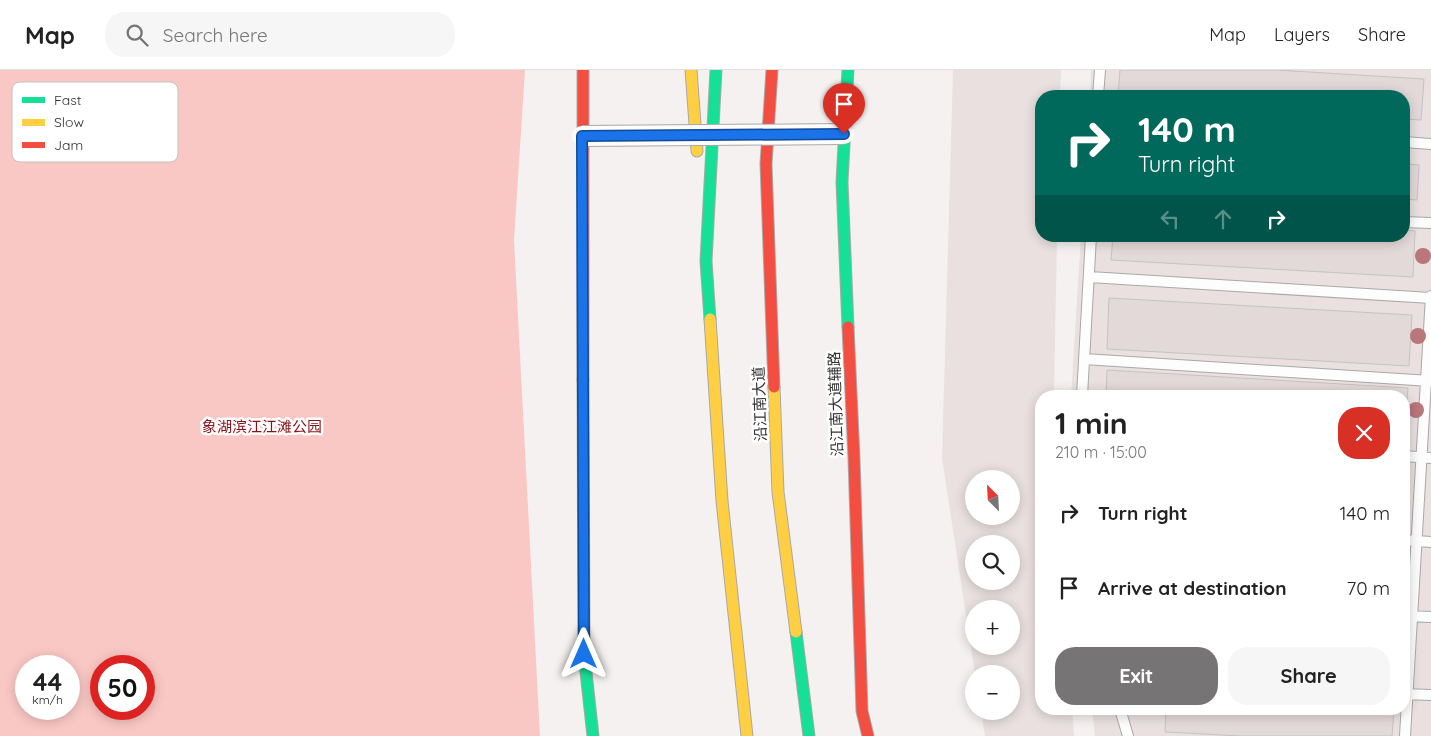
<!DOCTYPE html>
<html lang="en">
<head>
<meta charset="utf-8">
<style>
	:root { --surface:#fff; --page:#f6f6f6; --text:#222; --muted:#767676; --line:#e0e0e0; --accent:#767474 }
	body { margin:0; font-family:Quicksand,"Noto Sans SC",sans-serif; background:var(--page); color:var(--text); height:100vh; display:flex; flex-direction:column; font-size:19px; white-space:nowrap }
	* { box-sizing:border-box; margin:0 }
	p { font-size:16px; color:var(--muted) }
	.icon { flex:none; width:28px; height:28px; fill:none; stroke:currentColor; stroke-width:2; stroke-linecap:round; stroke-linejoin:round }
	.map { position:relative; flex:1; overflow:hidden }
	.panel { position:absolute; left:1035px; top:320px; width:375px; height:325px; display:flex; flex-direction:column; background:var(--surface); border-radius:20px; box-shadow:0 2px 12px #0003 }
	.panel>* { flex:none }
	.guide { position:absolute; left:1035px; top:20px; width:375px; height:152px; border-radius:20px; box-shadow:0 2px 12px #0003; background:#00695c; color:#fff; overflow:hidden }
	.needle { width:32px; rotate:336deg }
	.tools { position:absolute; left:965px; top:400px; display:grid; gap:10px }
	.tools a { display:grid; place-items:center; width:55px; height:55px; border-radius:50%; background:var(--surface); box-shadow:0 2px 12px #0003; font-size:25px }
	.speed { position:absolute; left:15px; top:585px; display:flex; gap:10px; font-size:25px; font-weight:700; text-align:center }
	.speed>* { display:grid; place-content:center; width:65px; height:65px; border-radius:50%; background:var(--surface); box-shadow:0 2px 12px #0003; line-height:1 }
	.speed small { font-size:12px; font-weight:400 }
	.speed .limit { border:8px solid #d22; background:#fff; color:#111 }
	.pin { position:absolute; display:grid; place-items:center; width:42px; height:42px; color:#fff; margin:-51px -21px; border-radius:50% 50% 50% 0; rotate:-45deg; box-shadow:0 0 5px #0007 }
	.pin .icon { rotate:45deg }
	.me { position:absolute; width:55px; margin:-28px; rotate:0deg; stroke-linejoin:round; filter:drop-shadow(0 0 4px #0008) }
	.turn { display:flex; align-items:center; gap:18px; height:105px; padding:0 20px; font-size:22px }
	.turn .icon { width:65px; height:65px; stroke-width:2.5 }
	.turn b { display:block; font-size:35px; line-height:42px }
	.lanes { display:flex; align-items:center; height:48px; padding:0 20px; background:#0003; justify-content:center; gap:25px; direction:ltr }
	.lanes .off { opacity:.35 }
	.round { display:grid; place-items:center; flex:none; width:52px; height:52px; border-radius:20px; background:var(--page) }
	.head { display:flex; align-items:center; justify-content:space-between; height:85px; padding:0 20px }
	h1 { font-size:30px; font-weight:700; line-height:38px }
	.cta { display:flex; gap:10px; margin-top:auto; padding:10px 20px }
	.cta a { flex:1; height:58px; border-radius:20px; background:var(--accent); color:#fff; font-size:20px; font-weight:700; line-height:58px; text-align:center }
	.cta a+a { background:var(--page); color:var(--text) }
	ul { padding:0; list-style:none }
	li { display:flex; align-items:center; gap:15px; height:75px; padding:0 20px }
	li div { flex:1 }
	li b { display:block; font-size:19px }
	li em { font-style:normal }
	header { display:flex; align-items:center; gap:30px; box-sizing:border-box; height:70px; padding:0 25px; background:var(--surface); border-bottom:1px solid var(--line) }
	header strong { font-size:24px }
	nav { display:flex; gap:28px; margin-inline-start:auto; font-size:18px }
	.search { width:350px; height:45px; background:var(--page); display:flex; align-items:center; gap:12px; box-sizing:border-box; padding:0 18px; border-radius:20px; color:var(--muted); font-size:19px }
	.map>svg:first-child { display:block }
</style>
</head>
<body>
<header>
<strong>Map</strong>
<div class="search"><svg class="icon" aria-label="search" viewBox="0 0 24 24"><circle cx="10" cy="10" r="6"/><path d="M15 15l6 6"/></svg>Search here</div>
<nav><a>Map</a><a>Layers</a><a>Share</a></nav>
</header>
<div class="map">
<svg width="1431" height="666" viewBox="0 0 1431 666">
	<rect width="100%" height="100%" fill="#f5f1f1"/>
	<!-- built -->
	<path fill="#e9e0df" fill-rule="evenodd" d="M953,0H1061L1060,26H1041V166H1057L1054,326H1041V639H1072L1074,666H985L981,641H1011V604H975L942,388ZM974,409H1011V446H974ZM974,474H1011V511H974ZM974,539H1011V576H974Z
		M1091,0H1431V666H1095L1092,639H1404V326H1071L1081,166H1404V26H1090Z"/>
	<!-- green -->
	<path fill="#fac8c4" fill-rule="evenodd" d="M0,0H525L514,170L540,666H0ZM26,596H69V639H26ZM144,596V639H101V596Z"/>
	<!-- building -->
	<path fill="#e3d9d8" stroke="#c5c2c2" d="M1120,0H1276L1424,9L1421,50L1404,49V26H1118Z
		M1404,94L1419,95L1417,130L1404,129Z
		M1404,160L1415,161L1413,207L1111,190L1113,166H1404Z
		M1109,228L1412,245L1409,296L1107,279Z
		M1107,300L1408,318L1404,368V326H1106Z
		M1166,639H1394L1392,666H1241L1165,662Z"/>
	<g fill="none" stroke-linecap="round" stroke-linejoin="round">
		<!-- lane casing -->
		<g stroke="#aaa8a8" stroke-width="12">
			<path id="lane" d="M1098,26L1100,0
				M1404,72L1431,74
				M1404,152L1431,153
				M1089,207L1431,228
				M1084,289L1431,311
				M1082,326L1091,166
				M1404,386L1431,388
				M1404,470L1431,472
				M1404,546L1431,547
				M1404,624L1431,625
				M1120,639L1128,666
				M1405,666L1431,226"/>
		</g>
		<!-- fast casing -->
		<g stroke="#aaa8a8" stroke-width="13">
			<path id="fast" d="M848,0L842,112L848,257
				M710,249L706,191L716,0
				M583,310L584,584L593,666
				M796,562L809,666"/>
		</g>
		<!-- slow casing -->
		<g stroke="#aaa8a8" stroke-width="13">
			<path id="slow" d="M691,0L697,81
				M710,249L722,431L747,666
				M774,317L778,422L796,562"/>
		</g>
		<!-- jam casing -->
		<g stroke="#aaa8a8" stroke-width="13">
			<path id="jam" d="M772,0L766,94L774,317
				M848,257L854,388L862,641L868,666
				M583,310V0"/>
		</g>
		<!-- lane -->
		<use href="#lane" stroke="#fefdfd" stroke-width="10"/>
		<!-- fast -->
		<use href="#fast" stroke="#16e098" stroke-width="11"/>
		<!-- slow -->
		<use href="#slow" stroke="#ffcf43" stroke-width="11"/>
		<!-- jam -->
		<use href="#jam" stroke="#f24e42" stroke-width="11"/>
		<!-- street-bridge casing -->
		<g stroke="#aaa8a8" stroke-width="22" stroke-linecap="butt">
			<path id="street-bridge" d="M582,66L844,64"/>
		</g>
		<!-- street-bridge -->
		<use href="#street-bridge" stroke="#fefdfd" stroke-width="20"/>
	</g>
	<!-- trees -->
	<g fill="#b9767b">
		<circle cx="1423" cy="186" r="8"/>
		<circle cx="1418" cy="266" r="8"/>
		<circle cx="1416" cy="340" r="8"/>
	</g>
	<g fill="none" stroke-linecap="round" stroke-linejoin="round">
		<!-- route casing -->
		<g stroke="#114b97" stroke-width="12">
			<path id="route" d="M584,584L582,66L844,64"/>
		</g>
		<!-- route -->
		<use href="#route" stroke="#1a73e8" stroke-width="9"/>
	</g>
	<g text-anchor="middle" stroke-width="5" stroke-linejoin="round" paint-order="stroke">
		<!-- street labels -->
		<g font-size="15" fill="#323030" stroke="#fff">
			<text transform="translate(760 334) rotate(-92)" y="5">沿江南大道</text>
			<text transform="translate(836 334) rotate(-92)" y="5">沿江南大道辅路</text>
		</g>
		<!-- park labels -->
		<g font-size="15" fill="#88111a" stroke="#fff">
			<text x="262" y="362">象湖滨江江滩公园</text>
		</g>
	</g>
	<!-- legend -->
	<rect x="12" y="12" width="166" height="80" rx="8" fill="#fff" stroke="#c2c1c1" stroke-width="1"/>
	<rect x="22" y="27" width="23" height="6" fill="#16e098"/>
	<rect x="22" y="49" width="23" height="7" fill="#ffcf43"/>
	<rect x="22" y="72" width="23" height="6" fill="#f24e42"/>
	<g font-size="14" fill="#323030">
		<text x="54" y="35">Fast</text>
		<text x="54" y="57">Slow</text>
		<text x="54" y="80">Jam</text>
	</g>
</svg>
<div class="tools">
<a><svg class="needle" viewBox="-14 -14 28 28"><path d="M0-13l5 13h-10z" fill="#e53935"/><path d="M0 13l5-13h-10z" fill="#767676"/></svg></a>
<a><svg class="icon" aria-label="search" viewBox="0 0 24 24"><circle cx="10" cy="10" r="6"/><path d="M15 15l6 6"/></svg></a>
<a>+</a>
<a>−</a>
</div>
<div class="speed"><div>44<small>km/h</small></div><div class="limit">50</div></div>
<div class="pin" style="left:844px;top:64px;background:#d93025"><svg class="icon" aria-label="arrive" viewBox="0 0 24 24"><path d="M6 21V4h12l-3 4 3 4H6"/></svg></div>
<svg class="me" style="left:584px;top:584px" viewBox="-20 -20 40 40"><path d="M0-17L14 15 0 8-14 15z" fill="#1a73e8" stroke="#fff" stroke-width="4"/></svg>
<div class="guide">
<div class="turn"><svg class="icon" aria-label="right" viewBox="0 0 24 24"><path d="M7 20v-9h11M14 6l5 5-5 5"/></svg><div><b>140 m</b>Turn right</div></div>
<div class="lanes"><svg class="icon off" aria-label="left" viewBox="0 0 24 24"><path d="M17 20v-9H6M10 6l-5 5 5 5"/></svg><svg class="icon off" aria-label="ahead" viewBox="0 0 24 24"><path d="M12 20V5M6 11l6-6 6 6"/></svg><svg class="icon" aria-label="right" viewBox="0 0 24 24"><path d="M7 20v-9h11M14 6l5 5-5 5"/></svg></div>
</div>
<section class="panel">
<div class="head"><div><h1>1 min</h1><p>210 m · 15:00</p></div><a class="round" style="background:#d93025;color:#fff"><svg class="icon" aria-label="close" viewBox="0 0 24 24"><path d="M6 6l12 12M18 6L6 18"/></svg></a></div>
<ul>
<li><svg class="icon" aria-label="right" viewBox="0 0 24 24"><path d="M7 20v-9h11M14 6l5 5-5 5"/></svg><div><b>Turn right</b></div><em>140 m</em></li>
<li><svg class="icon" aria-label="arrive" viewBox="0 0 24 24"><path d="M6 21V4h12l-3 4 3 4H6"/></svg><div><b>Arrive at destination</b></div><em>70 m</em></li>
</ul>
<div class="cta"><a>Exit</a><a>Share</a></div>
</section>
</div>
</body>
</html>
